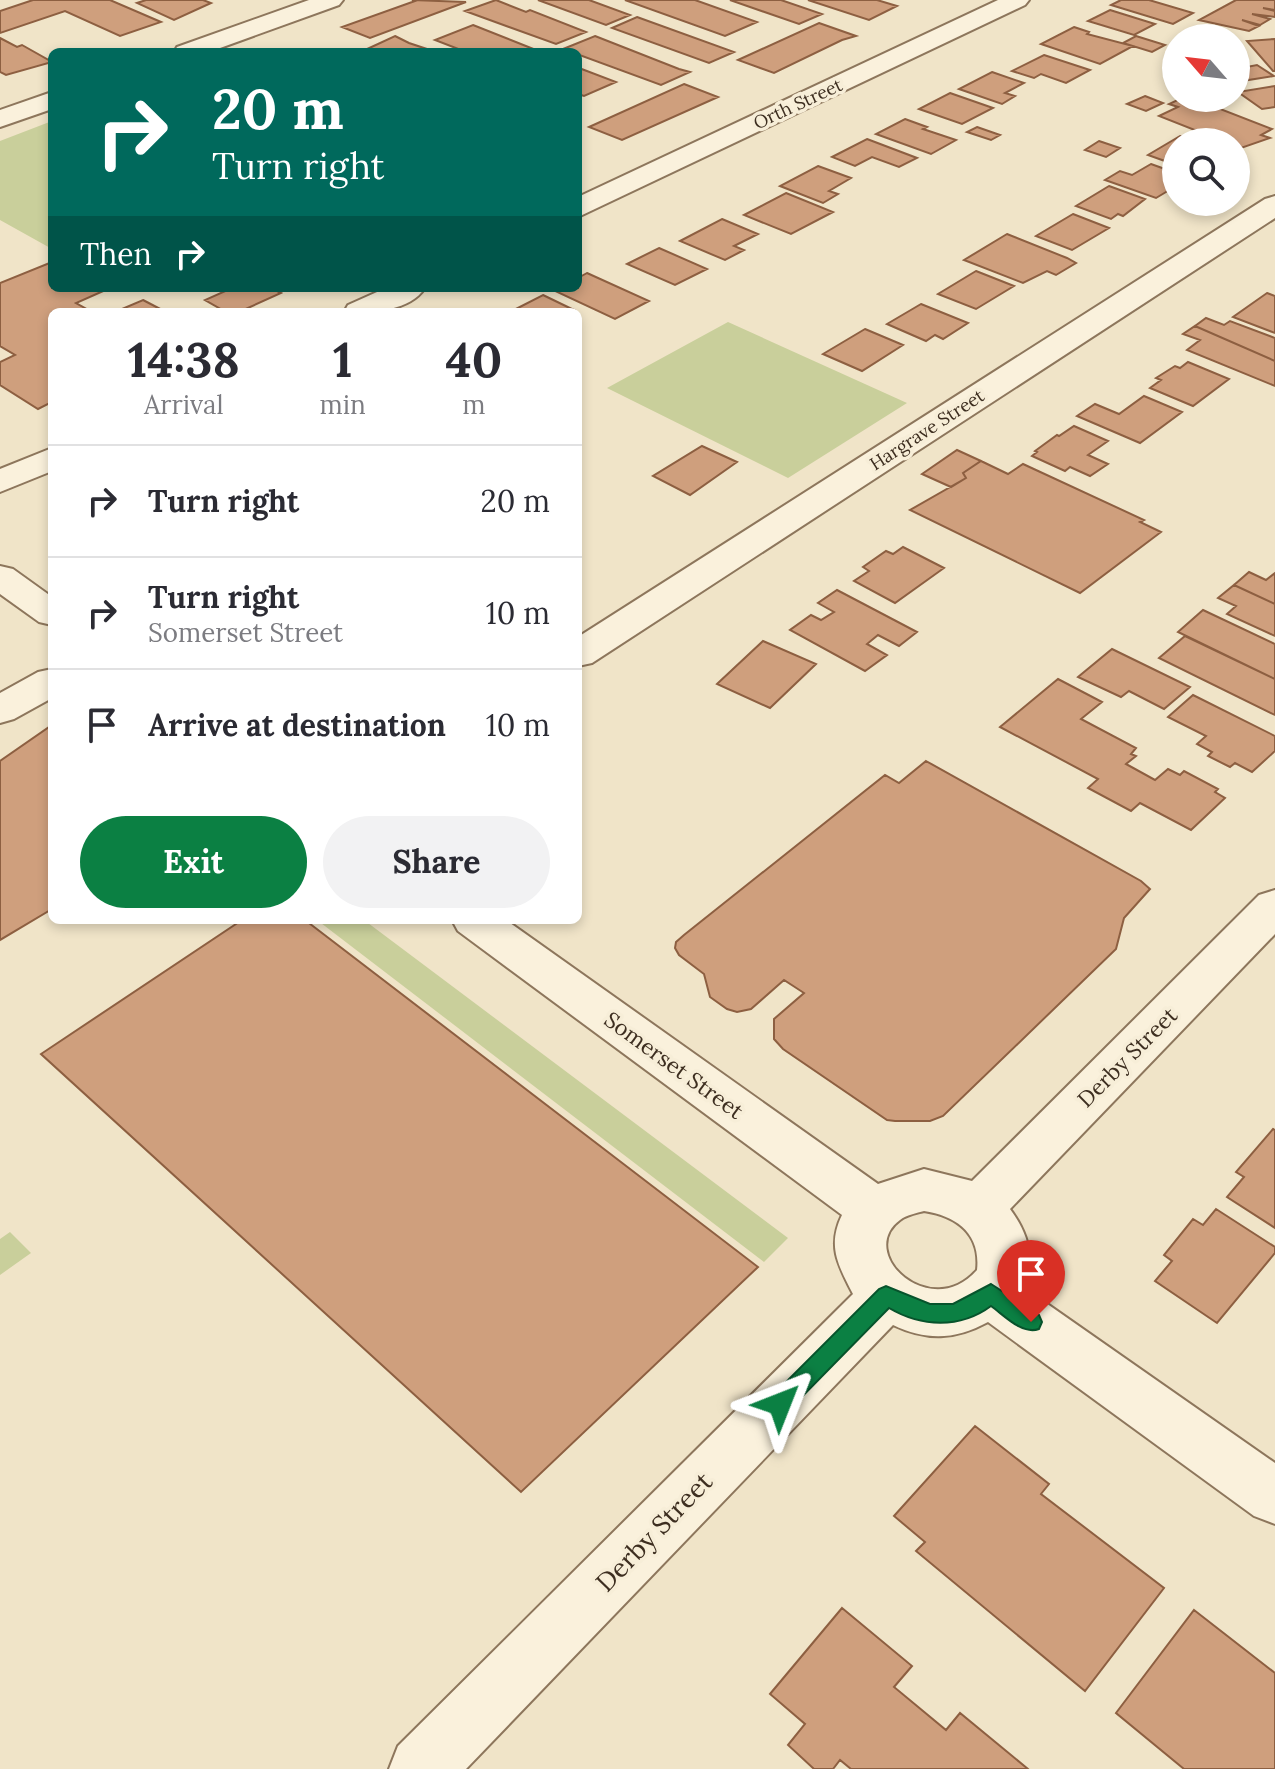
<!DOCTYPE html>
<html lang="en">
<head>
<meta charset="utf-8">
<style>
	:root { --surface:#fff; --page:#f2f2f3; --text:#2b2b33; --muted:#7c7c81; --line:#e1e1e2; --accent:#0b8043 }
	body { margin:0; font-family:Lora,serif; background:var(--page); color:var(--text); height:100vh; display:flex; flex-direction:column; font-size:30px; white-space:nowrap }
	* { box-sizing:border-box; margin:0 }
	p { font-size:26px; color:var(--muted) }
	.icon { flex:none; width:44px; height:44px; fill:none; stroke:currentColor; stroke-width:2; stroke-linecap:round; stroke-linejoin:round }
	.map { position:relative; flex:1; overflow:hidden }
	.sheet { position:absolute; left:48px; top:308px; width:534px; height:616px; display:flex; flex-direction:column; background:var(--surface); border-radius:12px; box-shadow:0 4px 12px #0003 }
	.sheet>* { flex:none }
	.banner { position:absolute; left:48px; top:48px; width:534px; height:244px; border-radius:12px; box-shadow:0 4px 12px #0003; background:#00695c; color:#fff; overflow:hidden }
	.needle { width:52px; rotate:298deg }
	.tools { position:absolute; left:1162px; top:24px; display:grid; gap:16px }
	.tools a { display:grid; place-items:center; width:88px; height:88px; border-radius:50%; background:var(--surface); box-shadow:0 4px 12px #0003; font-size:40px }
	.pin { position:absolute; display:grid; place-items:center; width:68px; height:68px; color:#fff; margin:-82px -34px; border-radius:50% 50% 50% 0; rotate:-45deg; box-shadow:0 0 8px #0007 }
	.pin .icon { rotate:45deg }
	.me { position:absolute; width:88px; margin:-44px; rotate:45deg; stroke-linejoin:round; filter:drop-shadow(0 0 6px #0008) }
	.turn { display:flex; align-items:center; gap:28px; height:168px; padding:0 32px; font-size:36px }
	.turn .icon { width:104px; height:104px; stroke-width:2.5 }
	.turn b { display:block; font-size:56px; line-height:68px }
	.then { display:flex; align-items:center; height:76px; padding:0 32px; background:#0003; gap:16px; font-size:30px }
	.eta { display:flex; justify-content:space-evenly; align-items:center; height:136px; text-align:center }
	.eta b { font-size:48px; font-weight:700; line-height:56px }
	.action { display:flex; gap:16px; margin-top:auto; padding:16px 32px }
	.action a { flex:1; height:92px; border-radius:48px; background:var(--accent); color:#fff; font-size:32px; font-weight:700; line-height:92px; text-align:center }
	.action a+a { background:var(--page); color:var(--text) }
	ul { padding:0; list-style:none }
	li { display:flex; align-items:center; gap:24px; height:112px; padding:0 32px; border-top:2px solid var(--line) }
	li div { flex:1 }
	li b { display:block; font-size:30px }
	li em { font-style:normal }
	.map>svg:first-child { display:block }
</style>
</head>
<body>
<div class="map">
<svg width="1275" height="1769" viewBox="0 0 1275 1769">
	<rect width="100%" height="100%" fill="#f0e4c8"/>
	<!-- green -->
	<path fill="#c9cf9b" d="M52,121V249L0,220V141Z
		M728,322L907,403L788,478L607,388Z
		M317,920H364L788,1238L764,1262Z
		M10,1232L31,1253L0,1275V1239Z"/>
	<!-- building -->
	<path fill="#cf9f7d" stroke="#8d5f41" stroke-width="2" d="M33,0H110L161,22L120,36L65,11L0,33V11Z
		M146,0H203L211,3L174,20L137,3Z
		M412,0L466,2L370,38L342,27L415,1Z
		M496,0L526,12L530,10L586,32L556,44L465,11Z
		M538,0H589L630,15L606,25Z
		M625,0H695L757,22L725,36Z
		M730,0H781L822,14L799,24Z
		M808,0H877L897,6L869,20Z
		M1121,0H1149L1193,13L1173,24L1111,5Z
		M1236,0H1275V10L1263,8L1275,11V17L1252,14L1270,19L1260,25L1242,20L1259,26L1249,31L1199,20Z
		M1110,10L1155,24L1134,35L1088,21Z
		M637,17L734,52L709,63L612,28Z
		M819,23L856,36L842,40L774,73L738,60Z
		M473,25L541,52H466L435,40Z
		M1074,27L1089,32L1087,34L1133,46L1100,64L1041,44Z
		M395,36L409,43L433,51L365,50Z
		M595,36L679,69L690,72L661,85L563,49Z
		M1136,36L1165,45L1152,52L1123,43Z
		M0,38L17,47L22,45L52,62L6,75L0,72Z
		M1275,39V71H1273L1247,41Z
		M1044,55L1090,70L1066,83L1041,74L1034,78L1012,71Z
		M1257,65L1274,76L1236,82V69Z
		M579,68L616,82L584,96L578,94Z
		M992,72L1024,83L1005,93L1015,96L1002,104L959,89Z
		M684,84L718,97L622,140L589,127Z
		M1275,86V107L1262,109L1238,92Z
		M950,93L993,108L962,124L919,109Z
		M1145,96L1163,103L1146,111L1127,104Z
		M1182,98H1192L1272,129L1261,135L1270,138L1241,148L1236,146V142H1225L1159,116L1178,107L1169,104Z
		M905,119L927,127L923,129L956,140L931,154L876,134Z
		M977,127L1000,135L991,140L967,132Z
		M1180,136L1195,142H1176V165L1148,155Z
		M867,139L917,158L899,167L872,157L855,166L832,157Z
		M1099,141L1120,148L1106,157L1085,150Z
		M1151,164L1176,173V186L1156,198L1105,180L1120,171L1132,175Z
		M818,166L851,178L829,191L838,194L823,203L780,186Z
		M1109,186L1145,199L1123,216L1118,214L1111,219L1076,206Z
		M786,193L833,212L791,234L744,215Z
		M1073,214L1109,228L1072,250L1036,236Z
		M722,219L758,234L734,246L744,250L725,260L680,241Z
		M1007,234L1067,258L1076,263L1056,275L1047,271L1023,283L964,260Z
		M659,248L707,269L675,285L627,264Z
		M52,262V288H110L76,303L92,312H52V402L38,409L0,385V362L15,355L0,346V283Z
		M976,271L1014,286L976,309L938,294Z
		M587,273L649,301L615,319L553,290L578,288V278Z
		M232,288H271L281,293L239,312H226L205,300Z
		M1267,293L1275,296V333L1233,317Z
		M543,295L576,311L510,312Z
		M143,300L166,312H115Z
		M921,304L968,323L943,339L935,335L926,341L887,324Z
		M1206,318L1224,325L1230,321L1275,338V361L1195,326Z
		M1195,326L1275,361V386L1187,350L1200,340L1183,334Z
		M865,329L903,345L862,371L823,354Z
		M1188,362L1229,379L1193,406L1150,388L1161,380L1156,378L1175,366L1180,368Z
		M1144,396L1182,412L1140,443L1077,416L1095,404L1119,414Z
		M1074,426L1108,441L1088,455L1108,464L1090,476L1070,467L1065,471L1032,456L1037,452L1035,451L1057,435L1059,436Z
		M702,446L737,462L690,495L653,476Z
		M957,450L981,461L963,473L966,478L951,487L922,474Z
		M981,461L1008,474L1023,464L1144,520L1140,522L1161,532L1080,593L910,510L966,478L963,473Z
		M903,547L944,568L895,603L854,581L869,571L863,567L886,551L893,554Z
		M1249,572L1266,580L1275,573V604L1234,585Z
		M1234,585L1275,604V636L1227,614L1236,606L1218,598Z
		M837,590L917,632L899,646L878,635L867,644L887,655L865,671L790,630L811,615L821,620L834,612L818,603Z
		M1203,610L1275,644V679L1178,632Z
		M1185,636L1275,679V715L1159,658Z
		M763,641L816,664L770,708L717,684Z
		M1112,649L1190,687L1164,709L1129,691L1121,697L1078,677Z
		M1058,679L1102,702L1081,719L1136,748L1131,754L1136,756L1126,764L1155,780L1168,769L1180,775L1184,771L1218,789L1215,792L1225,798L1191,830L1140,803L1131,811L1088,788L1098,779L1000,727Z
		M1193,695L1275,736V751L1252,772L1235,763L1230,767L1208,756L1212,752L1197,744L1206,736L1168,717Z
		M52,725V909L0,940V761Z
		M926,761L1141,881L1150,889L1124,918L1116,949L943,1116L930,1121H895L887,1120L783,1049L774,1039V1019L804,993L784,980L751,1009L737,1012L727,1009L710,997L704,974L679,955L675,948L676,942L684,935L885,775L899,783Z
		M242,920H305L758,1267L521,1492L41,1054Z
		M1273,1129L1275,1130V1228L1227,1197L1244,1177L1236,1172Z
		M1216,1209L1275,1247V1253L1217,1323L1155,1281L1172,1261L1164,1255L1193,1219L1203,1225Z
		M975,1426L1049,1484L1041,1494L1164,1588L1085,1691L916,1551L925,1542L894,1516Z
		M842,1608L912,1666L894,1687L946,1730L960,1713L1028,1769H851L840,1760L833,1769H814L788,1745L805,1724L770,1694Z
		M1194,1610L1275,1673V1769H1184L1116,1713Z"/>
	<g fill="none" stroke-linecap="round" stroke-linejoin="round">
		<!-- minor casing -->
		<g stroke="#8d765c" stroke-width="4">
			<path id="minor" d="M309,0H343L339,5L209,52H174L177,47Z
				M998,0H1029L1025,5L578,217V197Z
				M52,92V109L0,127V110Z
				M1275,196V218L592,663L578,666V637L1265,199Z
				M386,288H425C408,313 370,312 344,312L348,305Z
				M52,448V471L0,492V469Z
				M0,566L13,569L52,597V625L39,622L0,594Z
				M52,669V698L14,719L0,723V693L38,672Z
				M1275,890V934L1010,1209C1028,1233 1036,1259 1023,1287L1275,1463V1524L1254,1516L988,1322C955,1340 927,1341 893,1325L466,1769H389L398,1746L853,1294C838,1265 827,1246 842,1215L458,931L452,920H506L878,1184L924,1169L972,1181L1259,895ZM924,1211C957,1216 981,1234 977,1270C931,1323 855,1253 900,1220C906,1215 917,1213 924,1211Z"/>
		</g>
		<!-- minor -->
		<use href="#minor" fill="#faf1dc" fill-rule="evenodd"/>
	</g>
	<!-- route -->
	<path fill="#0b8043" stroke="#07532c" stroke-width="2" d="M991,1284L1039,1315L1042,1322L1039,1329C1022,1335 1005,1316 991,1306C960,1329 921,1327 889,1308L788,1411L780,1414L772,1411L768,1404L772,1396L879,1289L886,1286L930,1304H953Z"/>
	<g text-anchor="middle" stroke-width="7" stroke-linejoin="round" paint-order="stroke">
		<!-- far-street labels -->
		<g font-size="18" fill="#3d2e20" stroke="#f7eed8">
			<text transform="translate(798 104) rotate(-25)" y="6">Orth Street</text>
			<text transform="translate(927 430) rotate(-33)" y="6">Hargrave Street</text>
		</g>
		<!-- street labels -->
		<g font-size="22" fill="#3d2e20" stroke="#f7eed8">
			<text transform="translate(1127 1057) rotate(-45)" y="8">Derby Street</text>
			<text transform="translate(674 1065) rotate(36)" y="8">Somerset Street</text>
		</g>
		<!-- near-street labels -->
		<g font-size="26" fill="#3d2e20" stroke="#f7eed8">
			<text transform="translate(654 1532) rotate(-46)" y="9">Derby Street</text>
		</g>
	</g>
</svg>
<div class="tools">
<a><svg class="needle" viewBox="-14 -14 28 28"><path d="M0-13l5 13h-10z" fill="#e53935"/><path d="M0 13l5-13h-10z" fill="#7c7c81"/></svg></a>
<a><svg class="icon" aria-label="search" viewBox="0 0 24 24"><circle cx="10" cy="10" r="6"/><path d="M15 15l6 6"/></svg></a>
</div>
<div class="pin" style="left:1031px;top:1322px;background:#d93025"><svg class="icon" aria-label="arrive" viewBox="0 0 24 24"><path d="M6 21V4h12l-3 4 3 4H6"/></svg></div>
<svg class="me" style="left:780px;top:1404px" viewBox="-20 -20 40 40"><path d="M0-17L14 15 0 8-14 15z" fill="#0b8043" stroke="#fff" stroke-width="4"/></svg>
<div class="banner">
<div class="turn"><svg class="icon" aria-label="right" viewBox="0 0 24 24"><path d="M7 20v-9h11M14 6l5 5-5 5"/></svg><div><b>20 m</b>Turn right</div></div>
<div class="then">Then<svg class="icon" aria-label="right" viewBox="0 0 24 24"><path d="M7 20v-9h11M14 6l5 5-5 5"/></svg></div>
</div>
<section class="sheet">
<div class="eta">
<div><b>14:38</b><p>Arrival</p></div>
<div><b>1</b><p>min</p></div>
<div><b>40</b><p>m</p></div>
</div>
<ul>
<li><svg class="icon" aria-label="right" viewBox="0 0 24 24"><path d="M7 20v-9h11M14 6l5 5-5 5"/></svg><div><b>Turn right</b></div><em>20 m</em></li>
<li><svg class="icon" aria-label="right" viewBox="0 0 24 24"><path d="M7 20v-9h11M14 6l5 5-5 5"/></svg><div><b>Turn right</b><p>Somerset Street</p></div><em>10 m</em></li>
<li><svg class="icon" aria-label="arrive" viewBox="0 0 24 24"><path d="M6 21V4h12l-3 4 3 4H6"/></svg><div><b>Arrive at destination</b></div><em>10 m</em></li>
</ul>
<div class="action"><a>Exit</a><a>Share</a></div>
</section>
</div>
</body>
</html>
